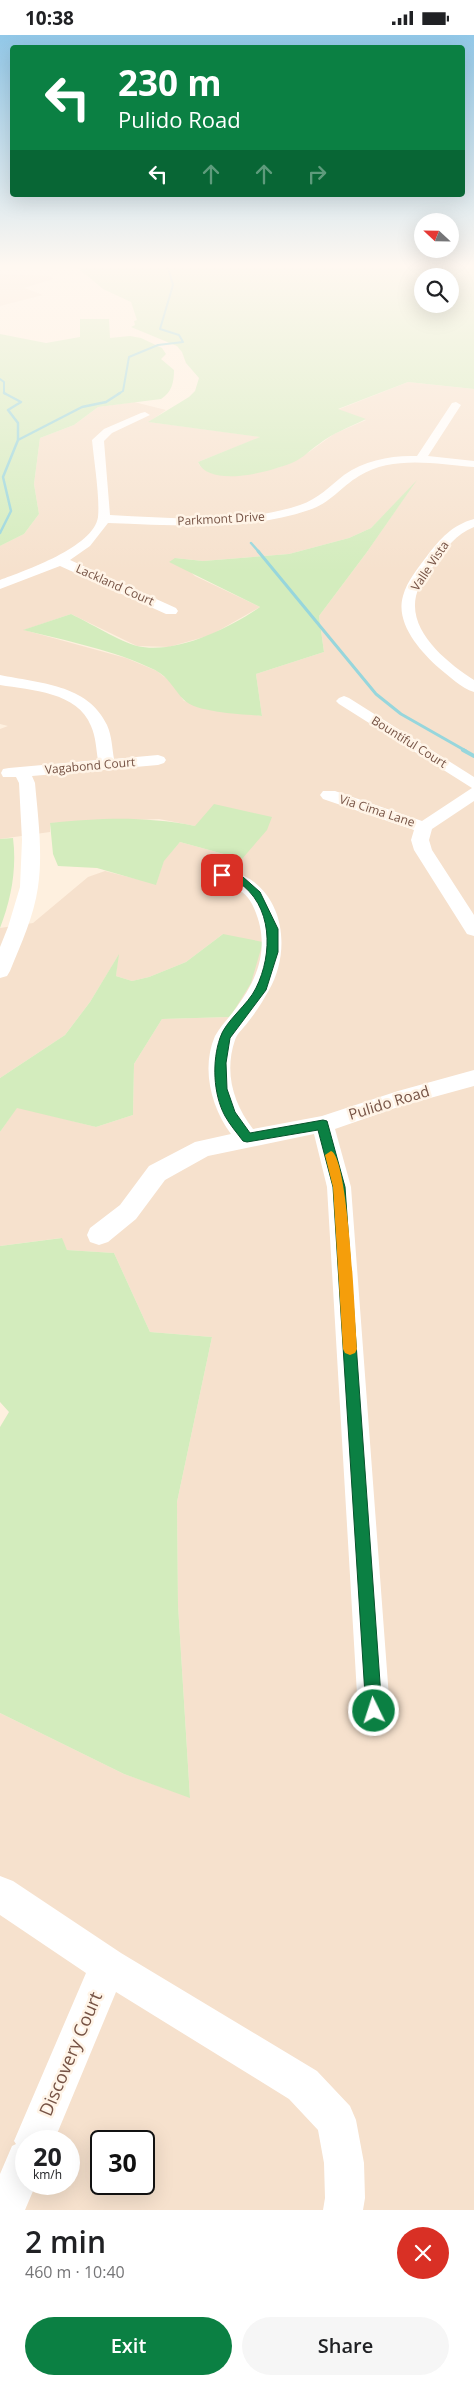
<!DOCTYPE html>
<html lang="en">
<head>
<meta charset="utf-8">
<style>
	:root { --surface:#fff; --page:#f6f6f6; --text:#202124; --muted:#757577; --accent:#0b8043 }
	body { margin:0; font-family:"Open Sans",sans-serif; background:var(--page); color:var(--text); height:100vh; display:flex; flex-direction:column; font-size:19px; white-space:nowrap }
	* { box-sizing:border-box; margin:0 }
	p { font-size:16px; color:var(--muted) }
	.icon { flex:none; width:28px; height:28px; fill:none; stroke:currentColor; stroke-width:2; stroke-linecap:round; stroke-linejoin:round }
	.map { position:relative; height:2175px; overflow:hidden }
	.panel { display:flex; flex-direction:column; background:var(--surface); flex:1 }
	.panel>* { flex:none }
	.top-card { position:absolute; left:10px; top:10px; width:455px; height:152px; border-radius:5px; box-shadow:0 5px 20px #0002; background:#0b8043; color:#fff; overflow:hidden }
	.needle { width:32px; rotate:292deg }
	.tools { position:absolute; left:414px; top:178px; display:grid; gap:10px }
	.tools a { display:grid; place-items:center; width:45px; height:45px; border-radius:50%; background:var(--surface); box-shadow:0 5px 20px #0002; font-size:25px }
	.speed { position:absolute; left:15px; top:2095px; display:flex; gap:10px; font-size:25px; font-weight:700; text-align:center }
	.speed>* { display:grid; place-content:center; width:65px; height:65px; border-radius:50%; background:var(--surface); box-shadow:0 5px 20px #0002; line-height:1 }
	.speed small { font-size:12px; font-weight:400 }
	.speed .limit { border:2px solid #111; border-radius:8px; background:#fff; color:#111 }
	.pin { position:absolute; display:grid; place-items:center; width:42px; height:42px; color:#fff; margin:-21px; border-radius:10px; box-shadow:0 2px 8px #0006 }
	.me { position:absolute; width:55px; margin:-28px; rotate:356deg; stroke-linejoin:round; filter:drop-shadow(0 0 4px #0008) }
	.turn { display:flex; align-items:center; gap:18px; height:105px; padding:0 25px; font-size:22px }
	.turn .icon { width:65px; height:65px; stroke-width:2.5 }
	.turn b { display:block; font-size:35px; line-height:42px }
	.lanes { display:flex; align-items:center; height:48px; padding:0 25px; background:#0003; justify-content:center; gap:25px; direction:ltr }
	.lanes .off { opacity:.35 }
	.round { display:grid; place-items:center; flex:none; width:52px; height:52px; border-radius:26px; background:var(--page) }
	.headline { display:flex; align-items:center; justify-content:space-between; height:85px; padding:0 25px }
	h1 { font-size:30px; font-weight:600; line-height:38px }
	.button { display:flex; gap:10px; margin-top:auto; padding:10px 25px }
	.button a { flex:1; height:58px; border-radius:30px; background:var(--accent); color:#fff; font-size:20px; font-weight:600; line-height:58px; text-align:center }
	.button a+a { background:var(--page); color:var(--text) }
	.status { display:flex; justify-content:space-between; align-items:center; height:35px; padding:0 25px; background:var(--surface); direction:ltr }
	.status svg { height:14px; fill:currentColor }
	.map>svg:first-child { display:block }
</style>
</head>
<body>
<div class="status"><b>10:38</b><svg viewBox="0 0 49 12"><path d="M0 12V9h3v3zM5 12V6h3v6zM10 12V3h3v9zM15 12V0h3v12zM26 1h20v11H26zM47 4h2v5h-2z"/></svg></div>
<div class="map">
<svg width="474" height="2175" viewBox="0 0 474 2175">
	<rect width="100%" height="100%" fill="#fef0df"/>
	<!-- residential -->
	<path fill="#f6e1cd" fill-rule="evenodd" d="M0,239L50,241L53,244L24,253L43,260L0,271Z
		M408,347L474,354V2175H0V1678L124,1739L190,1762L178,1570L177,1467L212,1302L150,1297L114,1218L67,1215L61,1203L0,1211V1097L17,1072L96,1092L133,1080L134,1029L162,984L230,982L223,899L186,927L149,942L132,946L116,941L118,921L90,967L65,1000L0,1043V893L33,888L88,842L105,836L156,849L164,825L180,807L242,824L195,791L159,784L50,788V797L0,804V694L8,691L0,689V511L24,499L39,479L34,449L40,403L74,390L98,372L134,367L166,375L149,387L261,402L198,427L200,431L206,435L242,440L280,432L309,417L334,399L366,385L337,375ZM413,450L367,517L319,581L324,617L256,639L262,681L184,666L172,648L157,636L126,623L24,595L71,579L137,611L169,612L211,600L260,572L195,541L175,523L203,526L289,519L349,503L371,493ZM26,2106H69V2149H26ZM101,2106H144V2149H101Z"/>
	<!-- green -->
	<path fill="#d3ecbd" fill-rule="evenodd" d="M78,233H474V354L408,347L338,374L366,384C350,392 333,398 319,409C310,415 303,423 294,427C273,436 210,454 198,427L260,402L148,387L189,362L195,356L199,343L186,328L182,317L177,311L131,292L135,290L134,286L137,285L131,267L103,254ZM422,241H450V269H422Z
		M80,284H109L110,303L130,301L141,303L162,313L166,319L161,324L174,335C174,347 172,357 161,364L98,372L74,390L40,403L34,449L39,479L24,499L0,511V299L46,308L80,302Z
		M417,445L367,517L319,581L324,617L256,639L262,681C243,679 197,678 184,665C174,655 169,642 155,635C114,615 67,606 23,595L71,579C88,587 121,607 137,611C175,620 230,593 260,572L169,527L175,523L203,526L289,519L349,503L371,493Z
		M214,769L272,782L267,795L242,824L180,807L164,826L156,850L97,833L58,831L53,819L50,788C102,783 143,781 195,791Z
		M13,803C17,834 11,865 0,893V804Z
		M223,899L263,907L251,948L230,982L162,984L134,1029L133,1080L96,1092L17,1073L0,1097V1043L65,1000L90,967L119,919L116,941L132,946L149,942L186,927Z
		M62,1203L67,1215L114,1218L150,1297L212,1302L177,1467L178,1570L190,1763L124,1739L0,1678V1392L9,1377L0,1367V1211Z"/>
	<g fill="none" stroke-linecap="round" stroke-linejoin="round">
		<!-- stream-far3 -->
		<path stroke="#97d6dc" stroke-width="2" d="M0,344L4,347V358L6,359
			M118,359L123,356L129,322L158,310L183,307L179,300L160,294L173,250L168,233"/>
		<!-- stream-far2 -->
		<path stroke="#97d6dc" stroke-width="2.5" d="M18,405L82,372L106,367L120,358
			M0,498L11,476L3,442L18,405V388L8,375L21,367L4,358
			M251,508L259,517"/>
		<!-- stream-far1 -->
		<path stroke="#97d6dc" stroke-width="3" d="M258,516L376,659L401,679L466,716"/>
		<!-- stream -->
		<path stroke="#97d6dc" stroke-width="4" d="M463,715L474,721"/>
		<!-- minor -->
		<path fill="#fff" fill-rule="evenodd" d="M456,367L461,370L428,421L474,426V432C436,429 393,420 359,441C341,452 329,469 309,475C245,497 174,490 108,488L90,511L70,525L176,573L178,576L176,579H166L60,531L0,554V545C24,536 94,512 98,482C100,463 94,426 92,405L104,394L141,378L145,377L150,380L112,398L104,406L110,480C172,483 240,490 300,470C318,464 330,451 344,440C365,425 392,420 417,421L452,368Z
			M474,484V492C456,499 446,513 436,528C428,538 419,549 416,561C408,597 448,628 474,645V657C461,653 449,641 439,633C420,616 395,588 403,561C407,546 418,533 427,521C440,504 452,490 474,484Z
			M0,640C38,648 88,649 107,690C112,701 112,713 114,724L158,720L164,722L166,725L164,728L158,730L32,741L35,748C38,782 43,818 38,852C34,881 21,909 10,936L7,941L0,943V912L8,892L20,852L22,805L19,748L16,742H3L1,738L3,734L9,733L98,725C96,714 96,702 91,691C78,657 31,655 0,650Z
			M344,661L349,663L474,742V766L432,794L429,805L432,815L474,880V901L467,899L414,815L411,805L414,795L323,764L320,760L323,756H335L422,786L472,753L339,669L336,666L339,663Z
			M223,834C234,837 245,840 254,847C287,873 288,922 269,955C263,966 256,977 248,987C244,993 237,998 235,1005C224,1037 233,1068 253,1094L322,1081L398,1056L474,1035V1051L401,1071L335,1094L351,1152L390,1676L385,1687L374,1692L363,1687L358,1676L327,1152L314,1099L208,1121L165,1145L136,1184L108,1207L99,1210L90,1207L87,1200L90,1193L120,1170L149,1131L195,1107L231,1099C211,1072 201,1033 215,1001C220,992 227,985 233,977C259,944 272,909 252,869C242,849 221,851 214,840L217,836Z
			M0,1841L13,1846L121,1918L317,2036L350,2071L356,2085L364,2128L365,2163L363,2175H323L325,2163L324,2128L318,2095L289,2064L116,1957L54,2106H26V2149H36L25,2175H0V2139L12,2111L16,2109L14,2106L86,1938L0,1880Z"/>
	</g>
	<!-- sky -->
	<linearGradient id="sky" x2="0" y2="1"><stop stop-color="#92c8e8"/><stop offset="0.43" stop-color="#fff8f1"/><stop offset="1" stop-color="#fff8f1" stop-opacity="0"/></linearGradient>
	<rect width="474" height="537" fill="url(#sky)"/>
	<!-- route -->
	<path fill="#0b8043" stroke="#07532c" d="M222,837L243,842L260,857L278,894V917L266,955L230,1003L226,1028L227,1054L235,1077L250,1098L323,1085L327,1086L345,1152L382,1676L380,1682L374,1684L368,1682L366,1676L333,1152L318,1095L247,1107L243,1106C237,1098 230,1090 225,1081C213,1059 212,1026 220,1003C225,986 248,970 256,953C273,919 273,870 238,847C233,844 225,843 219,842V838Z"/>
	<!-- slow -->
	<path fill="#f59e0b" d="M331,1116C349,1122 355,1288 357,1314L355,1318L350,1320L345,1318L343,1314L333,1152L325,1120Z"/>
	<g text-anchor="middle" stroke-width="5" stroke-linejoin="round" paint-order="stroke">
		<!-- far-street labels -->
		<g font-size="12" fill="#765345" stroke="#fff4e7">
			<text transform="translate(221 484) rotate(-3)" y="4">Parkmont Drive</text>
			<text transform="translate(430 531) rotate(-56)" y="4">Valle Vista</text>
			<text transform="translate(115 550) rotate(24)" y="4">Lackland Court</text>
			<text transform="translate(409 707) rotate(32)" y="4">Bountiful Court</text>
			<text transform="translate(90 731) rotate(-5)" y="4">Vagabond Court</text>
			<text transform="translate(377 776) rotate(18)" y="4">Via Cima Lane</text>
		</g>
		<!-- street labels -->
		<g font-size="15" fill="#765345" stroke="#fff4e7">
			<text transform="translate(389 1068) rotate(-17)" y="5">Pulido Road</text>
		</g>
		<!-- near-street labels -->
		<g font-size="18" fill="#765345" stroke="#fff4e7">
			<text transform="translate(71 2019) rotate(-67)" y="6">Discovery Court</text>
		</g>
	</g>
</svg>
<div class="tools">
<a><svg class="needle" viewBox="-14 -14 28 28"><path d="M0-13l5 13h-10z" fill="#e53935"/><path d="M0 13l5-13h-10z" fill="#757577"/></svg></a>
<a><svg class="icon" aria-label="search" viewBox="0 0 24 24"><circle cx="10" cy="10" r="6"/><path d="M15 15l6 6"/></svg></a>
</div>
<div class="speed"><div>20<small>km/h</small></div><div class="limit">30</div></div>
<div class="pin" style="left:222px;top:840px;background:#d93025"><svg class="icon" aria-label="arrive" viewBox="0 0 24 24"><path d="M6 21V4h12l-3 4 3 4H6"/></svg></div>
<svg class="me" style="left:374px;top:1676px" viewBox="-20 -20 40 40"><circle r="17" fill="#0b8043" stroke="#fff" stroke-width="3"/><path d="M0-11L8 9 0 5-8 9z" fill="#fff"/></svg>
<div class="top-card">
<div class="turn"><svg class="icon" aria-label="left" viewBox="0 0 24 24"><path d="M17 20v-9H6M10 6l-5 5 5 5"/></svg><div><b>230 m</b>Pulido Road</div></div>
<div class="lanes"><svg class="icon" aria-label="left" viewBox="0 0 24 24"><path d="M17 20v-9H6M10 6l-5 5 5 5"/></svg><svg class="icon off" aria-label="ahead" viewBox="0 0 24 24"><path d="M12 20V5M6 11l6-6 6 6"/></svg><svg class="icon off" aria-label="ahead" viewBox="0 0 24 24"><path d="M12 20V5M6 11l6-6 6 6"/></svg><svg class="icon off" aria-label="right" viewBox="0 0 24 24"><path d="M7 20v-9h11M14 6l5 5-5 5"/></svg></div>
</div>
</div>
<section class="panel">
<div class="headline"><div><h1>2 min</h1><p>460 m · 10:40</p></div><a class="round" style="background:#d93025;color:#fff"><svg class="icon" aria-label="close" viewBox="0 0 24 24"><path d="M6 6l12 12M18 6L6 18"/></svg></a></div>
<div class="button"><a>Exit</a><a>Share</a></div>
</section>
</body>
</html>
